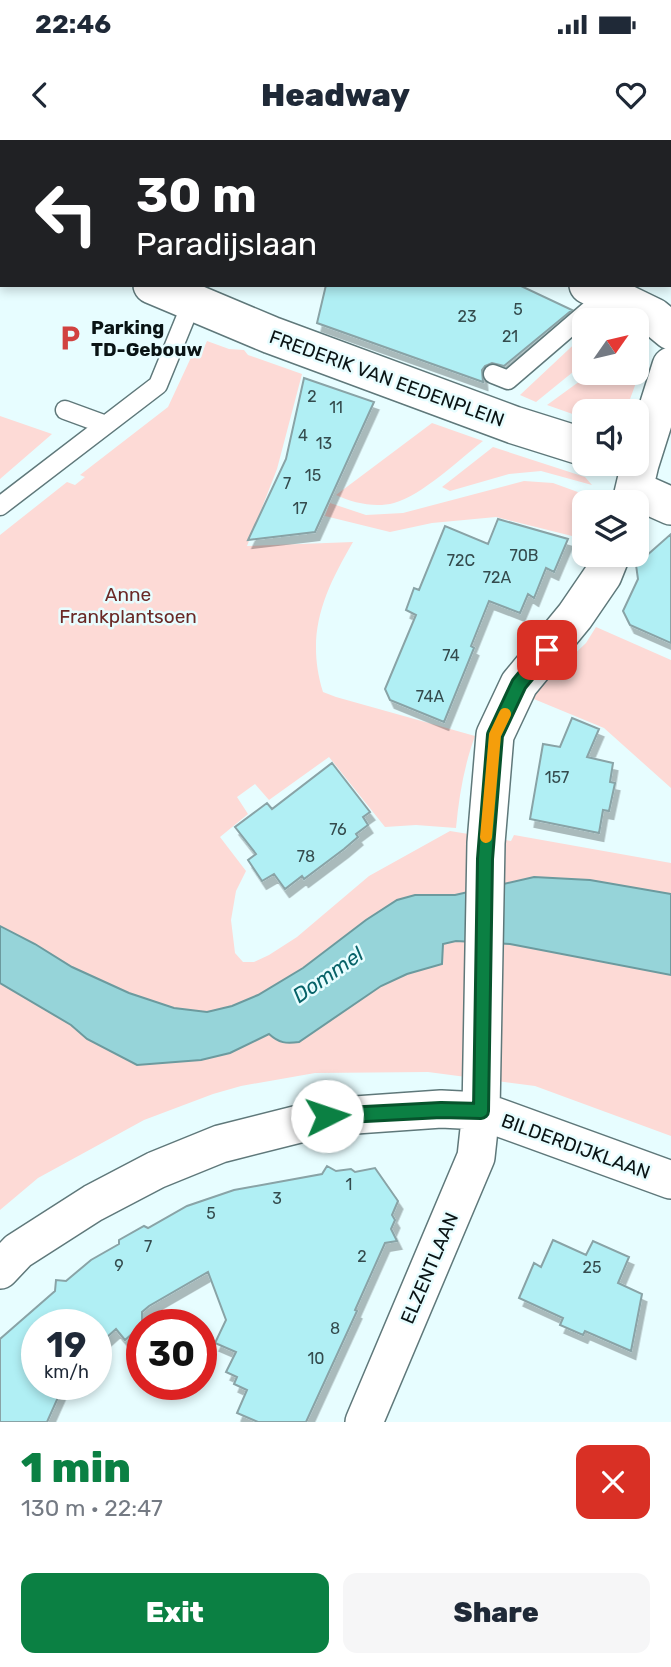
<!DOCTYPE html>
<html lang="en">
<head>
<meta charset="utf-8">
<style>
	:root { --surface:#fff; --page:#f6f6f7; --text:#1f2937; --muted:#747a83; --accent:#0b8043 }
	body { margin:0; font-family:Rubik,sans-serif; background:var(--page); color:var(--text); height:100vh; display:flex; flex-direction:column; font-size:26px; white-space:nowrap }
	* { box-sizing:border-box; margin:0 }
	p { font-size:23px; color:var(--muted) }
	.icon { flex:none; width:38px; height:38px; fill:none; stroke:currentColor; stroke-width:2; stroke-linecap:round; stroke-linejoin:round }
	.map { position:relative; height:1282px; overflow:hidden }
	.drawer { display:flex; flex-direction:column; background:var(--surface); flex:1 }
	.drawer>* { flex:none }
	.guide { position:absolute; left:0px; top:0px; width:672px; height:147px; box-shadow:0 4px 10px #0003; background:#202124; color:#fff; overflow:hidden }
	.needle { width:46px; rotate:56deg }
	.controls { position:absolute; left:572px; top:168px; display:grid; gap:14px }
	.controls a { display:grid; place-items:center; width:77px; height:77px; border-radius:14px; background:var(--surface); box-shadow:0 4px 10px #0003; font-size:35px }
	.speed { position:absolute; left:21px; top:1169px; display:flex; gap:14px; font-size:35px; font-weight:700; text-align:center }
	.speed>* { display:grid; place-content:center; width:91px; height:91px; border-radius:50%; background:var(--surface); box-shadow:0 4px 10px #0003; line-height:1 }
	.speed small { font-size:18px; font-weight:400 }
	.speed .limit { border:10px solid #d22; background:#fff; color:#111 }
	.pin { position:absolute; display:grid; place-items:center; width:60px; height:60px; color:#fff; margin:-30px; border-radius:14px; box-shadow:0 4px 10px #0006 }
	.me { position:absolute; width:77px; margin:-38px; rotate:86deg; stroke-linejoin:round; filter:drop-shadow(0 0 5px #0008) }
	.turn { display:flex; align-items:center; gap:24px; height:147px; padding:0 21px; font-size:32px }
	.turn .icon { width:91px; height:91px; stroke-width:2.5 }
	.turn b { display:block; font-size:49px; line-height:60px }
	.round { display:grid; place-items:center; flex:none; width:74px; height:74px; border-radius:14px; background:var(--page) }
	.head { display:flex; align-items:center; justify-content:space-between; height:119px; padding:0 21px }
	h1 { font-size:42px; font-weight:800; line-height:52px; color:var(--accent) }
	.button { display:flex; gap:14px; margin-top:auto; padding:14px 21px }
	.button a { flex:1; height:80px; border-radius:14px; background:var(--accent); color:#fff; font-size:28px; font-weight:800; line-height:80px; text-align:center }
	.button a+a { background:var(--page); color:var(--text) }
	.status { display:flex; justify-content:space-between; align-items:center; height:49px; padding:0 35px; background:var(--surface); direction:ltr }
	.status svg { height:19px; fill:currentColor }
	header { display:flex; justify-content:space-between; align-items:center; height:91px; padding:0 21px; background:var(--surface); font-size:32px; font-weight:800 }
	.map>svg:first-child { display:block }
</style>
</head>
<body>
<div class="status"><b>22:46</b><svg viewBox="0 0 49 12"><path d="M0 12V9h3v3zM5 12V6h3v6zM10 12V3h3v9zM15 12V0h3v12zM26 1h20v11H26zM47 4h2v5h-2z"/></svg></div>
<header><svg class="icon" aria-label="back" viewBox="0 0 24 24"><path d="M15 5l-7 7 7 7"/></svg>Headway<svg class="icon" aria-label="heart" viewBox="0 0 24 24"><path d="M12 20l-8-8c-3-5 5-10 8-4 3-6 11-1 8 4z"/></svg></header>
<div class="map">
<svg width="671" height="1282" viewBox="0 0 671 1282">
	<defs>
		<filter id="shadow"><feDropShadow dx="4.5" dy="8" stdDeviation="0" flood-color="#0004"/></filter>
	</defs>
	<rect width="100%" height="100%" fill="#e7fdff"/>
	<!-- green -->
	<path fill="#fddad6" d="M0,0H294V2H2V19Z
		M584,195V223L536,262L520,255Z
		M207,201L229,209L244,210L248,215L302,234L277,329L247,406L353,402C324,452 305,493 323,552L336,557L475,596C464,626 459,656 456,688L416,685L385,687L329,617L269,660L255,644L237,657L248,674L220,697L246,731L236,751L231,780L235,813L243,822H254L269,815L297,797L369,736L450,691L511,701L514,695L671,723V996L535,946L428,932L315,933L241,946L213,954L144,980L38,1038L0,1070V395L67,342L75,345L85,337L80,335L168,267L194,211L203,210Z
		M637,205C648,221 632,251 627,268L615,264L612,271H584V278L547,265L591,233H637Z
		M0,276L52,294L0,339Z
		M432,283L483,301C460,319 421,356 394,363C375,368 353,363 336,355Z
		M493,307L585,337L592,345L541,331L509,334L450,351L442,347Z
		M524,341L553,343L597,359L599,362H584V399L496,377L432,383L390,392L325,376L330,363L366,375L403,373Z
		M596,487L671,520V648L604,588L529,557L586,503Z"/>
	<!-- water -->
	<path fill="#96d4d9" stroke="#6c9a9e" stroke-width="2" d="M534,737L590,740L671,754V835L510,804L456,801L443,804L442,824L407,834L381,846L299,902C286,904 279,903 269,894L230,913L201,920L137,925L87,899L71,885L0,843V786L35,804L72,827L129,853L174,868L207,872L232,866L258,855L303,828L366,780L397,760L415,755H455Z"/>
	<!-- building -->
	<path fill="#b0eff4" stroke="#89a3a6" stroke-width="2" filter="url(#shadow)" d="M326,145H519L572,170L504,226L492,223L485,226L482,230L483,242L317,183Z
		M304,238L374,262L315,392L248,400L286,319Z
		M498,379L568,399L554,432L546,428L534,458L528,454L520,473L489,461L471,506L474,508L444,582L390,560L385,549L416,475L406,470L414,448L419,450L445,386L488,404Z
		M671,394V503L630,485L623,471L638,439L636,425Z
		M572,578L599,589L587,617L613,623L610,642L615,643L609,671L603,670L599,693L530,679L543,604L560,607Z
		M332,623L370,672L363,677L368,685L356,694L358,697L344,709L304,739L302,736L285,749L274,734L262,741L248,720L256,714L235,687L267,663L272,669Z
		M327,1026L336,1031L351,1029L355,1032L375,1028L398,1061L392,1075L395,1080L391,1089L397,1101L385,1103L355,1170L357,1171L306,1282H258L237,1273L247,1250L234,1244L237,1237L226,1232L236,1212L215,1203L226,1180L208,1132L149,1166L142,1172V1185L125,1200L116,1189L96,1207V1185H37V1244H64L47,1282H0V1199L55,1151L56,1140L66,1141L91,1120L119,1104V1100L144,1086L148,1088L187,1066L234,1050L322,1034Z
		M553,1100L586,1115L593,1101L629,1117L618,1143L642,1154L631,1211L585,1191L583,1195L560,1185L563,1178L519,1158L534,1123L541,1127Z"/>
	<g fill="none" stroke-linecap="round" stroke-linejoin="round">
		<!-- lane casing -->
		<g stroke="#5f787a" stroke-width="21">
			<path id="lane" d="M493,234L508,240L608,154
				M65,270L106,285
				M0,366L158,245L194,157"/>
		</g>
		<!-- street casing -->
		<g stroke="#5f787a" stroke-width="40">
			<path id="street" d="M320,0L321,2
				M0,76L2,77
				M152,145L271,195L514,285L584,307
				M588,145L654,177L671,191
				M635,350L671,366
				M631,362L640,324L671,226
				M0,1130L18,1111L93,1063L156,1030L220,1004L327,977L441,969L481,971L671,1040
				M364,1282L476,1017L481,971L486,703L495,595L519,544L575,476L603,435L611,415"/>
		</g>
		<!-- lane -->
		<use href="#lane" stroke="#fff" stroke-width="18"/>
		<!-- street -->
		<use href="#street" stroke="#fff" stroke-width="37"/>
	</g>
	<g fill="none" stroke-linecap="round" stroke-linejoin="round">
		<!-- route casing -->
		<g stroke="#07532c" stroke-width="18">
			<path id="route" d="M327,976L441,970L481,971L485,719L495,595L519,544L547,510"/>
		</g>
		<!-- route -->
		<use href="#route" stroke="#0b8043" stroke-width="12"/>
		<!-- slow -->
		<path stroke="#f59e0b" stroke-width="12" d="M486,697L495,595L505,574"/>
	</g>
	<!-- icons -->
	<defs>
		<g id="parking-bare" transform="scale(2.1)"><path d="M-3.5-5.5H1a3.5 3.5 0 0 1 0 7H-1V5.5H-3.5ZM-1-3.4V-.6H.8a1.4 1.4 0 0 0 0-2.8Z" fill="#d14240" stroke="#e7fdff" stroke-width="2.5" paint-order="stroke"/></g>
	</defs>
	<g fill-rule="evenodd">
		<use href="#parking-bare" x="70" y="198"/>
	</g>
	<g text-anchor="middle" stroke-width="5" stroke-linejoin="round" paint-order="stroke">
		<!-- number labels -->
		<g font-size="16" fill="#344b4d">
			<text x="518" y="175">5</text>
			<text x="467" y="182">23</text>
			<text x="510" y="202">21</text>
			<text x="312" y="262">2</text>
			<text x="336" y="273">11</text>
			<text x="303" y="301">4</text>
			<text x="324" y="309">13</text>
			<text x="313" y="341">15</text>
			<text x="287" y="349">7</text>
			<text x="300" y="374">17</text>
			<text x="524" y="421">70B</text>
			<text x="461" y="426">72C</text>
			<text x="497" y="443">72A</text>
			<text x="451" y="521">74</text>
			<text x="430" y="562">74A</text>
			<text x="557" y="643">157</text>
			<text x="338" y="695">76</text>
			<text x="306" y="722">78</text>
			<text x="349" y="1050">1</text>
			<text x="277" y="1064">3</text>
			<text x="211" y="1079">5</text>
			<text x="148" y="1112">7</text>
			<text x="362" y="1122">2</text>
			<text x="119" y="1131">9</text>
			<text x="592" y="1133">25</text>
			<text x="335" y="1194">8</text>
			<text x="316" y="1224">10</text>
		</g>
		<!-- poi labels -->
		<g font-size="19" font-weight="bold" fill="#0a1415" stroke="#e7fdff" text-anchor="start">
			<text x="91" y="194">Parking<tspan x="91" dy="22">TD-Gebouw</tspan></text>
		</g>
		<!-- street labels -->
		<g font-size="19" fill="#0a1415" stroke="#e7fdff">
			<text transform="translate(387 238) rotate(20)" y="7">FREDERIK VAN EEDENPLEIN</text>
			<text transform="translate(576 1006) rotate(20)" y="7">BILDERDIJKLAAN</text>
			<text transform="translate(429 1128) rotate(-67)" y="7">ELZENTLAAN</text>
		</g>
		<!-- park labels -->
		<g font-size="19" fill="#6a2926" stroke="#e7fdff">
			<text x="128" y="461">Anne<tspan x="128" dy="22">Frankplantsoen</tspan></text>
		</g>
		<!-- water labels -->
		<g font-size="21" font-style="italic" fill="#076268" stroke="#e7fdff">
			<text transform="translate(328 835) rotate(-35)" y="7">Dommel</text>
		</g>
	</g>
</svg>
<div class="controls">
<a><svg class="needle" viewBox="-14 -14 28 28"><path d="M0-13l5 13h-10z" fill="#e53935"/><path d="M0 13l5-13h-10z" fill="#747a83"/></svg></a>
<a><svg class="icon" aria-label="sound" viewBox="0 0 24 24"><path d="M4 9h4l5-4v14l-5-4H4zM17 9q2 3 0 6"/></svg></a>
<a><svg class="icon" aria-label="layers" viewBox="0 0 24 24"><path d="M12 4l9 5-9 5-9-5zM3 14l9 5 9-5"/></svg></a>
</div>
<div class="speed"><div>19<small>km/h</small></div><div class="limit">30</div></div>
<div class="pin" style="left:547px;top:510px;background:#d93025"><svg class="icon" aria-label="arrive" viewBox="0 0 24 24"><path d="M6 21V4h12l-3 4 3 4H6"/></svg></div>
<svg class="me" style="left:327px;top:976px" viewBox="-20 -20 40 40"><circle r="19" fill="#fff"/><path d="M0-13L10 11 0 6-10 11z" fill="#0b8043"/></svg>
<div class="guide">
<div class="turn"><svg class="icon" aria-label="left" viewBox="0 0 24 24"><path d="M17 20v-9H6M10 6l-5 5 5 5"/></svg><div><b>30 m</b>Paradijslaan</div></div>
</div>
</div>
<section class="drawer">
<div class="head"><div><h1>1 min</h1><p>130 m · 22:47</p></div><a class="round" style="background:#d93025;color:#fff"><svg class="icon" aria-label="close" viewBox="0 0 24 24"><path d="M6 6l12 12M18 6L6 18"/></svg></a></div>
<div class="button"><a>Exit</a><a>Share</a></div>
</section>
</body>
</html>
